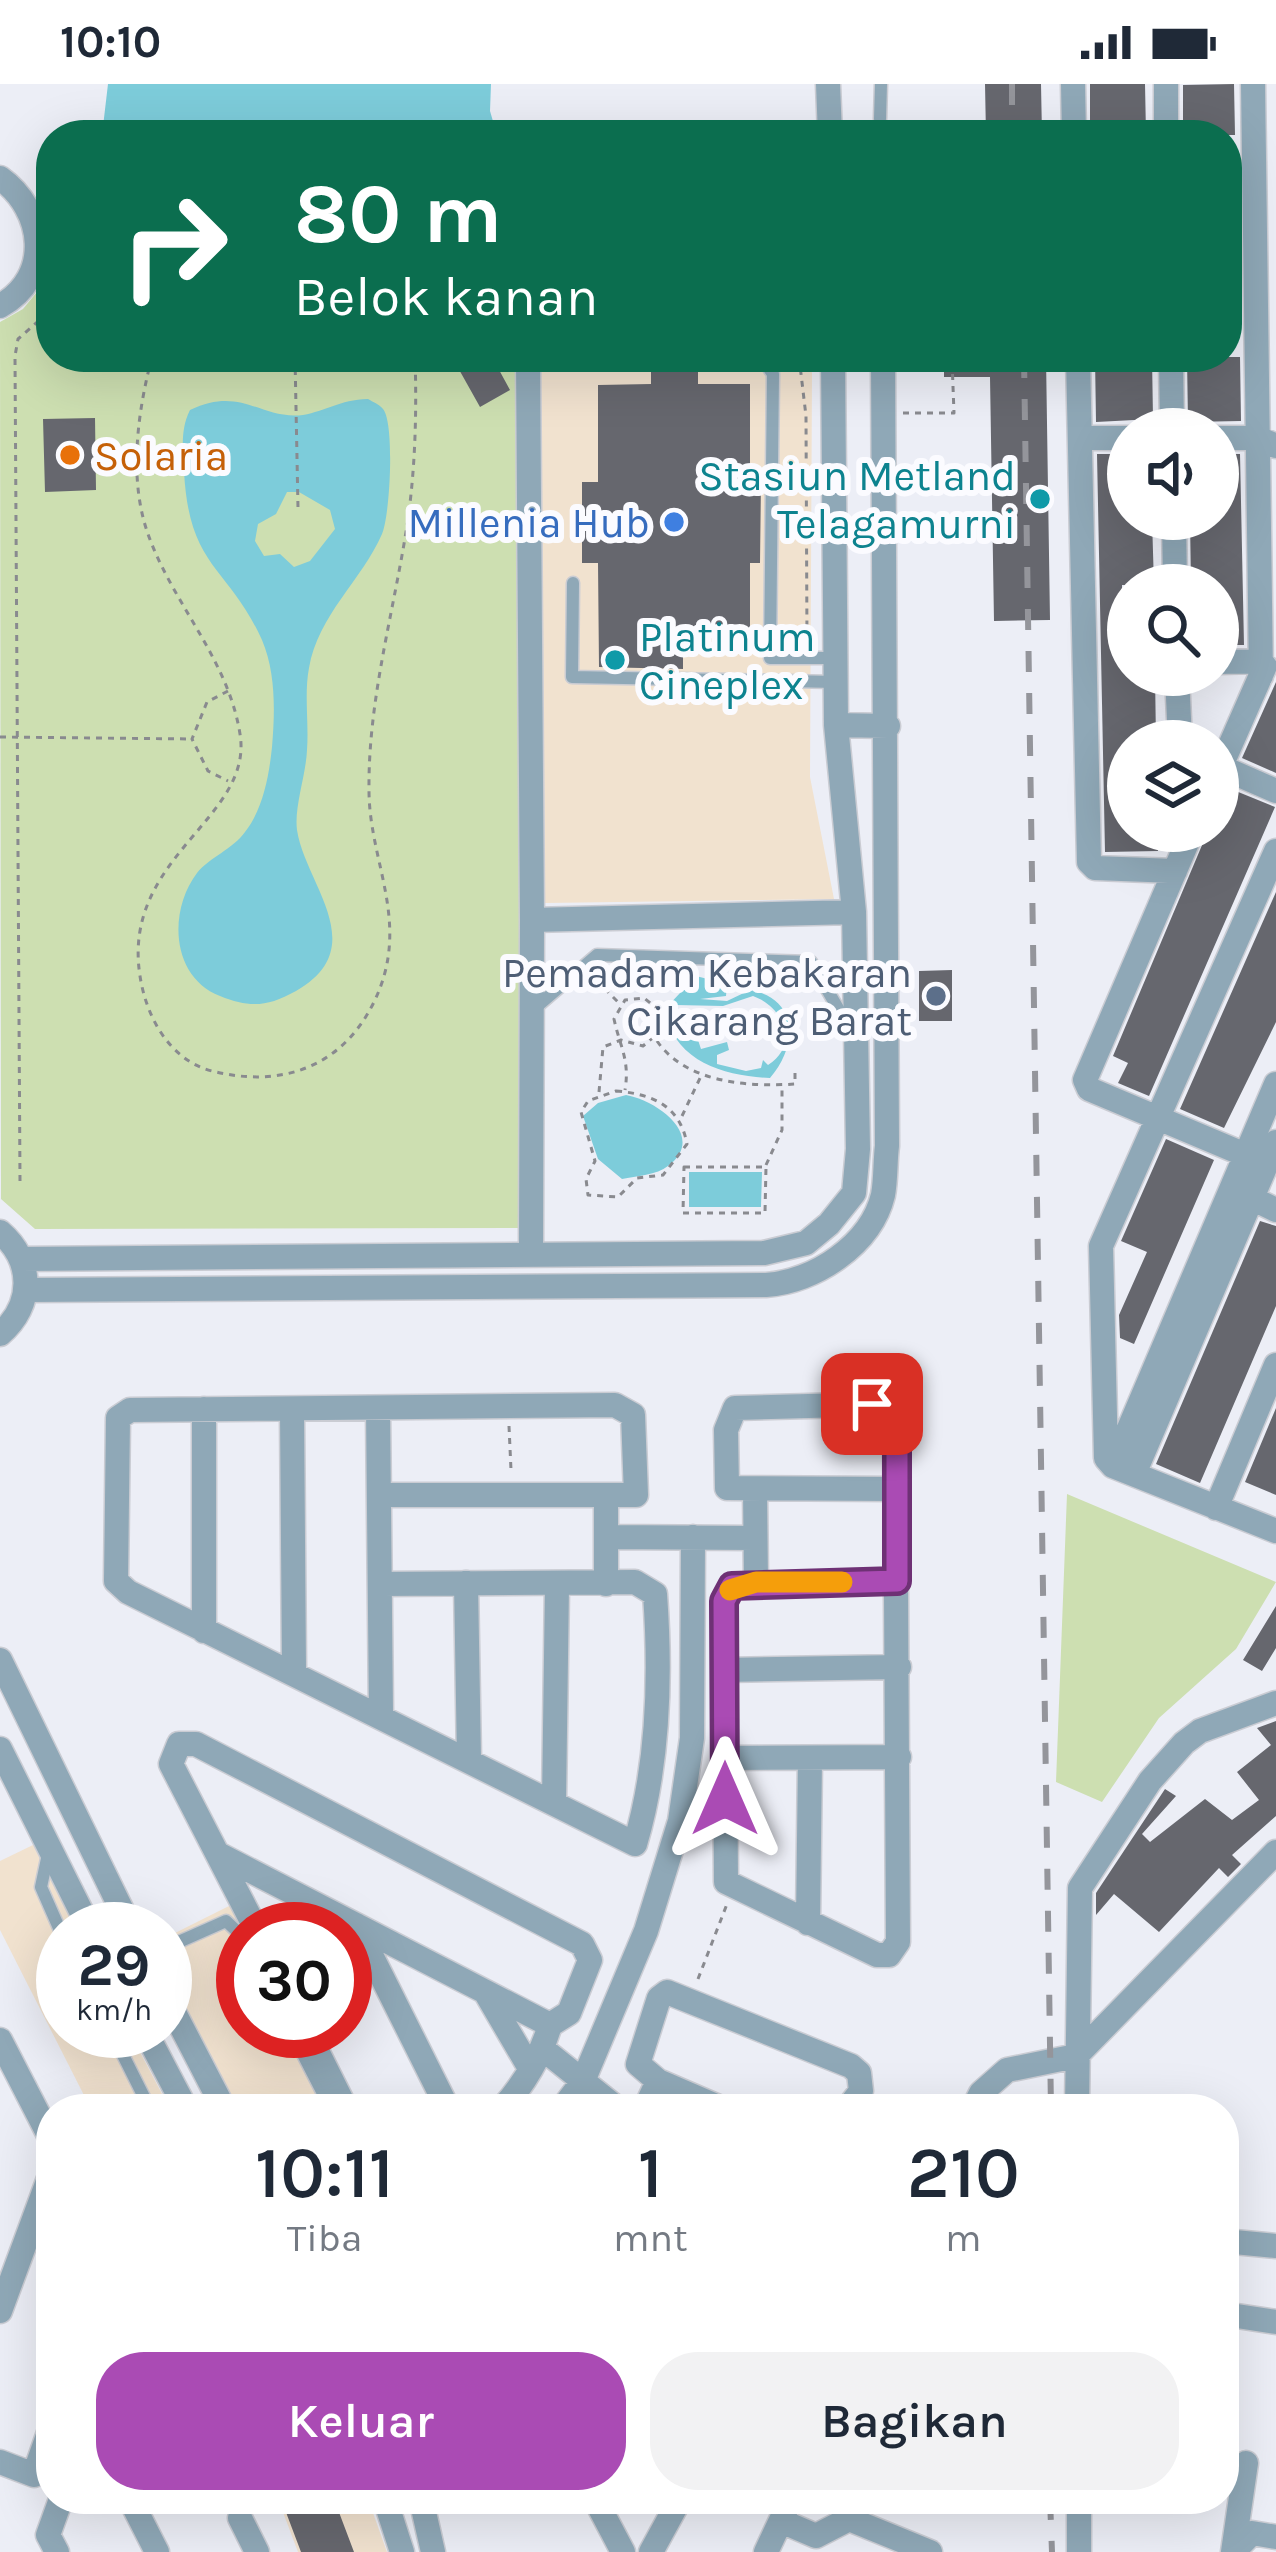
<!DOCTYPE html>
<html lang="id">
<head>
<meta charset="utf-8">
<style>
	:root { --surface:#fff; --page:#f2f2f3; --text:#1f2937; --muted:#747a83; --accent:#aa4bb4 }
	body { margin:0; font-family:Karla,sans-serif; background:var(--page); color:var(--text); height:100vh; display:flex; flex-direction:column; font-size:45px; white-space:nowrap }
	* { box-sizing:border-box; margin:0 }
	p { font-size:39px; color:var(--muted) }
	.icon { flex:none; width:66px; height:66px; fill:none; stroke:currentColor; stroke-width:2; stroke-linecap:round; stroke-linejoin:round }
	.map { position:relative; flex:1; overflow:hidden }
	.drawer { position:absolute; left:36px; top:2010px; width:1203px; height:420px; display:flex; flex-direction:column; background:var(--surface); border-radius:48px; box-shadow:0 12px 48px #0002 }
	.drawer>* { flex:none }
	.banner { position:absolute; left:36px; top:36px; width:1206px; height:252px; border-radius:48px; box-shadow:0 12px 48px #0002; background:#0b6e4f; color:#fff; overflow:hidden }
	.buttons { position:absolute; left:1107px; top:324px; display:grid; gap:24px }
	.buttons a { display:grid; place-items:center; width:132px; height:132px; border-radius:50%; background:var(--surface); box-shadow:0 12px 48px #0002; font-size:60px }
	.speed { position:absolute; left:36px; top:1818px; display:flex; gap:24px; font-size:60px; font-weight:700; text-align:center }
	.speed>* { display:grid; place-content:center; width:156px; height:156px; border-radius:50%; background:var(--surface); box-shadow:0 12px 48px #0002; line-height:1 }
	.speed small { font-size:30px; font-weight:400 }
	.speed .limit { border:18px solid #d22; background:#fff; color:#111 }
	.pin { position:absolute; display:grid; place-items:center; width:102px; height:102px; color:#fff; margin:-51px; border-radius:24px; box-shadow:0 6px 18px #0006 }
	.me { position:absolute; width:132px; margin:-66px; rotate:0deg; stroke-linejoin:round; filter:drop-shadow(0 0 9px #0008) }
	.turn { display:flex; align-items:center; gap:42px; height:252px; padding:0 60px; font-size:54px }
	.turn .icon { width:156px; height:156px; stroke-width:2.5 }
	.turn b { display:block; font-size:84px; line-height:102px }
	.eta { display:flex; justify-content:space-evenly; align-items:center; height:204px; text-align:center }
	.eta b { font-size:72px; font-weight:600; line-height:84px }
	.cta { display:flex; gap:24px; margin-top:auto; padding:24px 60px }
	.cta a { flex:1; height:138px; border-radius:48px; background:var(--accent); color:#fff; font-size:48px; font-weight:600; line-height:138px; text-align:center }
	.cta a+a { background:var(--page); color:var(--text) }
	.status { display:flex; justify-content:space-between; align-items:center; height:84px; padding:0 60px; background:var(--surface); direction:ltr }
	.status svg { height:33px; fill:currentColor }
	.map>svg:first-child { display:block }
</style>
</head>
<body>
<div class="status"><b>10:10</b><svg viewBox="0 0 49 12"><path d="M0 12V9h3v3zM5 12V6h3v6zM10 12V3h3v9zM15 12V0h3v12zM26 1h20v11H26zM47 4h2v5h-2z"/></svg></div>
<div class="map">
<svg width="1276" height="2468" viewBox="0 0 1276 2468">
	<rect width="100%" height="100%" fill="#eceef6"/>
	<!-- commercial -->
	<path fill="#f1e2cf" d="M541,273H807L812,289L810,693L834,815L545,819Z
		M33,1761L76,1845H63V1947H129L170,2025H91L0,1846V1777Z
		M235,1819L243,1845V1947H300L340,2025H237L165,1887V1854Z
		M278,2415H368L387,2468H298Z"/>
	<!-- green -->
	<path fill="#cddfb1" d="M51,191V273H517L520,1144L35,1145L1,1115L0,238L23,225Z
		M1067,1410L1276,1498L1236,1565L1159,1634L1102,1718L1056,1698Z"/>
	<!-- water -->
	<path fill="#7dccda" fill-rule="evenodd" d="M108,0H491L490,27L497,51H102Z
		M368,315C373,318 379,320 383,325C395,339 390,432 382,450C362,496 318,531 309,584C304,610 309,639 307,666C306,691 294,723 297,746C305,800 373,863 296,907C267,923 250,924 220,912C171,893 168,827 197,789C210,773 233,765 245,748C263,725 269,692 272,663C275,628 276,589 262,556C228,481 189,485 184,387C183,365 180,346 190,326C242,301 260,336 303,331C326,327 339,316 368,315ZM287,408H299L330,426L335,445L310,477L294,483L280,470L264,472L255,457L258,440L276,430Z
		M696,892L727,900L726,912L700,915L727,917L750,906C799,915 798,962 770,994C725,992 673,978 665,925ZM753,912C784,923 800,961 768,981L763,976L761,984L746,987L717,980V971L729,966L727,958L701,965L692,938L684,949L676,947L671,927L676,921L723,922Z
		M626,1011C656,1016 708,1052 668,1082C657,1091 636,1092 622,1095L598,1075L583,1032L598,1019Z
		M689,1088H762L761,1123H689Z"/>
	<!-- building -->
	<path fill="#66676e" d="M985,0H1041L1042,51H986Z
		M1090,0H1145L1146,50L1090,51Z
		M1234,0L1235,51H1183V1Z
		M452,273H492L510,306L480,323Z
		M944,273H1046L1050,536L994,537L990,293H944Z
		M1095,273H1152L1153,335L1096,338Z
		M1187,273H1240L1241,337L1188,338Z
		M651,286H698V300H750V397H761L760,479H750V548H683V585L599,583L598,479H582V398H598V301L651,300Z
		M95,334L96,406L45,408L43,335Z
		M1097,370H1128V435H1152L1154,501H1122V519L1123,582L1128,591H1155L1156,657H1125L1127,747H1158V767L1105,768Z
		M1218,370H1240L1244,561H1219L1218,501H1191L1190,435H1218Z
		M1276,598V689L1242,674Z
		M1226,703L1275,723L1149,1012L1118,999L1128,979L1113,972L1208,747H1218V710Z
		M1276,808V938L1224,1044L1180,1025Z
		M952,886V937H919V887Z
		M1166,1055L1214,1076L1134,1260L1120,1254L1119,1231L1147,1168L1121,1157Z
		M1260,1137L1276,1142V1222L1200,1399L1156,1380Z
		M1276,1324V1411L1245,1398Z
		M1276,1522V1564L1262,1587L1243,1576Z
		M1276,1637V1732L1232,1771L1241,1780L1228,1793L1219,1784L1159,1848L1114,1810L1096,1831V1809L1165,1705L1176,1712L1142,1750L1150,1758L1205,1715L1232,1736L1259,1716L1237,1688L1271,1661L1257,1644Z
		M281,2415H334L354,2468H301Z"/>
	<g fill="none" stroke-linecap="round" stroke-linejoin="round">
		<!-- service casing -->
		<g stroke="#caccd3" stroke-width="15">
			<path id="service" d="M880,35L881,0
				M761,273L773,290L770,574H835
				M573,499L572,593L836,598
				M534,925L597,871L811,878L850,945
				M48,1770L41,1803L63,1853
				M165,1864L226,1837L243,1853
				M111,1947L150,2025
				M291,1947L331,2025"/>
		</g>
		<!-- minor casing -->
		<g stroke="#caccd3" stroke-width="27">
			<path id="minor" d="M828,0L830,51
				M1073,0L1074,51
				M1166,0V51
				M1253,0L1261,592
				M0,94C45,126 53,193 0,222
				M528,273L532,836
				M1078,273L1089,778L1095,784L1175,787
				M1171,273L1172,345
				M1080,354H1128
				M1218,354H1258L1276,362
				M1174,435L1175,501
				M1218,578L1260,577
				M1177,591L1180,657
				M836,641L888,642
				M1221,683L1276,707
				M1218,689L1265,582
				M1192,747L1085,996L1089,1005L1267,1080
				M1276,767L1101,1162L1106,1374L1113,1382L1276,1447
				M1239,1108L1276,1126
				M0,1148C34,1177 34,1221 0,1250
				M531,1171L532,836L854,828
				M22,1175L764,1169L806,1159L829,1140L854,1109L858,1065L854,828L836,641L833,273
				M26,1206L766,1201C814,1198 871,1161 883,1111C886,1095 885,1077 887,1062L883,273
				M378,1324L381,1630
				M204,1325V1547
				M292,1326L294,1587
				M1113,1382L1276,1000
				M1134,1390L1276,1058
				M755,1405L756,1499
				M382,1411H636L633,1331L615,1321L130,1326L118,1334L116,1497L128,1508L635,1760C659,1680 661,1593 655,1510L635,1498L382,1500
				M1216,1424L1276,1281
				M606,1453L755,1454
				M897,1497L732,1502L724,1517L726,1798L877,1871H889L898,1858L895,1330L883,1320L735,1324L726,1346L727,1404L898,1405
				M466,1499L469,1676
				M606,1500V1411
				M0,1576L131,1845
				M724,1586L899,1583
				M0,1665L90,1845
				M725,1674L899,1673
				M554,1718L557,1501
				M218,1770L550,1941L569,1929L590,1876L582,1860L196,1660H179L171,1680L256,1845
				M808,1839L810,1674
				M356,1841L448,2025
				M165,1911L224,2025
				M487,1911L528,1981
				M145,1947L186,2025
				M307,1947L346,2025
				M0,1956L51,2055
				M543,1965L618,2025
				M502,2025C523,2001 541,1972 550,1941
				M562,2025L583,1997L646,1847L680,1737L692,1654L693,1453
				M645,2025L658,1997
				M723,2025L658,1997L638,1980L659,1914L667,1908L851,1982L859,1989L861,2007L847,2025
				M973,2025L981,2009L1007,1986L1076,1972L1276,1768
				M1077,2025L1080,1804L1150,1697L1184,1659L1200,1647L1276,1619
				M1224,2157L1276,2162
				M0,2227L51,2089
				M1224,2230L1276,2238
				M0,2378L34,2391L51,2343
				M130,2415L157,2468
				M385,2415L402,2468
				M421,2415L433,2468
				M595,2415L623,2468
				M1079,2415V2468
				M240,2434L257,2468
				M781,2437L816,2452L849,2435L930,2468
				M57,2468L48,2451L61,2415
				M651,2468L680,2415
				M766,2468L791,2415
				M1233,2468L1246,2379
				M1233,2468L1252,2449L1276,2453"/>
		</g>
		<!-- path -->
		<path stroke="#898a8f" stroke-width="3" stroke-dasharray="6 6" stroke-linecap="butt" d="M152,273C138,326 129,390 146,444C169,516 228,573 240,650C254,735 121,772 140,892C146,932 169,976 212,987C279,1004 340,985 373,920C413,840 369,780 369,706C368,621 391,538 405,454C415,396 417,332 415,273
			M295,273L298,424
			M799,273L806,332L807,560
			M1049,273V276
			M903,329H954L952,276
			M228,607L207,618L192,655L208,687L228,697
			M0,653L192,655
			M596,896L619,919
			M657,957C686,999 748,1003 795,1000V986
			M616,1007C653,1010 680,1022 687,1060L663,1091L637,1094L618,1113L588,1111L586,1095L595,1077L581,1028L588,1017Z
			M599,1008L603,963L621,956L643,962L662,946L660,927L644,914L625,916L614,935C620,963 630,976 625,1006
			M682,1032L701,992
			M766,1081L782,1046V1001
			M684,1083H766L765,1129H683Z
			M20,1097L15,272L18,255L51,226
			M509,1342L511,1386
			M698,1895L727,1820"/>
		<!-- service -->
		<use href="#service" stroke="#8fa8b7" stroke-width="12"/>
		<!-- minor -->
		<use href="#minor" stroke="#8fa8b7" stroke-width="24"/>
		<!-- rail -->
		<path stroke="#94959b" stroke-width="6" stroke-dasharray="21 21" stroke-linecap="butt" d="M1012,0V51
			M1024,273L1051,2025
			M1050,2415L1052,2468"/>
		<!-- path-bridge -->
		<path stroke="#898a8f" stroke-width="3" stroke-dasharray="6 6" stroke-linecap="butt" d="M952,276H1049"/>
	</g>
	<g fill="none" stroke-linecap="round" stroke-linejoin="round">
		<!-- route casing -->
		<g stroke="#6e3175" stroke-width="30">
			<path id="route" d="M725,1715L724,1517L732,1502L897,1497V1339L891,1323L872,1320"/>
		</g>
		<!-- route -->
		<use href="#route" stroke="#aa4bb4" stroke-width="21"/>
		<!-- slow -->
		<path stroke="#f59e0b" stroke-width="21" d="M730,1506L756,1498H842"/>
	</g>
	<!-- markers -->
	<circle fill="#e8710a" stroke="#fbfbff" stroke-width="4.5" cx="70" cy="371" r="12"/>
	<g fill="#0f9aa8" stroke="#fbfbff" stroke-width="4.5">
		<circle cx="1040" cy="415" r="12"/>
		<circle cx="615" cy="576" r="12"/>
	</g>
	<circle fill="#3f7fe0" stroke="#fbfbff" stroke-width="4.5" cx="674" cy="438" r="12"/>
	<circle fill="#5c6f8a" stroke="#fbfbff" stroke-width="4.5" cx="936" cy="912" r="12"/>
	<g text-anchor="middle" stroke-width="12" stroke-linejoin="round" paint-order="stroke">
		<!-- food labels -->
		<g font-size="42" fill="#c56008" stroke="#fbfbff" text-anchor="start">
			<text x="94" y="386">Solaria</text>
		</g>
		<!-- culture labels -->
		<g font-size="42" fill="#0d838f" stroke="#fbfbff" text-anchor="end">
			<text x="1016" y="406">Stasiun Metland<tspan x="1016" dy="48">Telagamurni</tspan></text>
			<text x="639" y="567" text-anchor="start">Platinum<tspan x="639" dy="48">Cineplex</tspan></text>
		</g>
		<!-- shop labels -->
		<g font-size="42" fill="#366cbe" stroke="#fbfbff" text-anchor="end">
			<text x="650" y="453">Millenia Hub</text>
		</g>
		<!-- service labels -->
		<g font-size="42" fill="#4e5e75" stroke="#fbfbff" text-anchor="end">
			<text x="912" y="903">Pemadam Kebakaran<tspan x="912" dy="48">Cikarang Barat</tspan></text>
		</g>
	</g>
</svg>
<div class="buttons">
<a><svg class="icon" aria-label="sound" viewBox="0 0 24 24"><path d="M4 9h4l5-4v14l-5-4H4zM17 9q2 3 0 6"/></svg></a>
<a><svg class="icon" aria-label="search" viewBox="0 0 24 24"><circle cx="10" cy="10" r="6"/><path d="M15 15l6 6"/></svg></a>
<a><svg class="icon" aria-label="layers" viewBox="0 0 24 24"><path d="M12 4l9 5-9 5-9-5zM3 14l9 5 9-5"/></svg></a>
</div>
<div class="speed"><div>29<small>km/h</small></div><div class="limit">30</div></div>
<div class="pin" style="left:872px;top:1320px;background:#d93025"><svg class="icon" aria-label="arrive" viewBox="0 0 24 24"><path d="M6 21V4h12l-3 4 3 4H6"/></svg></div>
<svg class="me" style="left:725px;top:1715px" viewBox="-20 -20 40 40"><path d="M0-17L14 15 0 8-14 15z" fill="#aa4bb4" stroke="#fff" stroke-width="4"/></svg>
<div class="banner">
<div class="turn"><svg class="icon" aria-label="right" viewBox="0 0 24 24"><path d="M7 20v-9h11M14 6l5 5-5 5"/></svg><div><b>80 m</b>Belok kanan</div></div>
</div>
<section class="drawer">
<div class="eta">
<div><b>10:11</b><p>Tiba</p></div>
<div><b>1</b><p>mnt</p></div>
<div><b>210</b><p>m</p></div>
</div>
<div class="cta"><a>Keluar</a><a>Bagikan</a></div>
</section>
</div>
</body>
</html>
